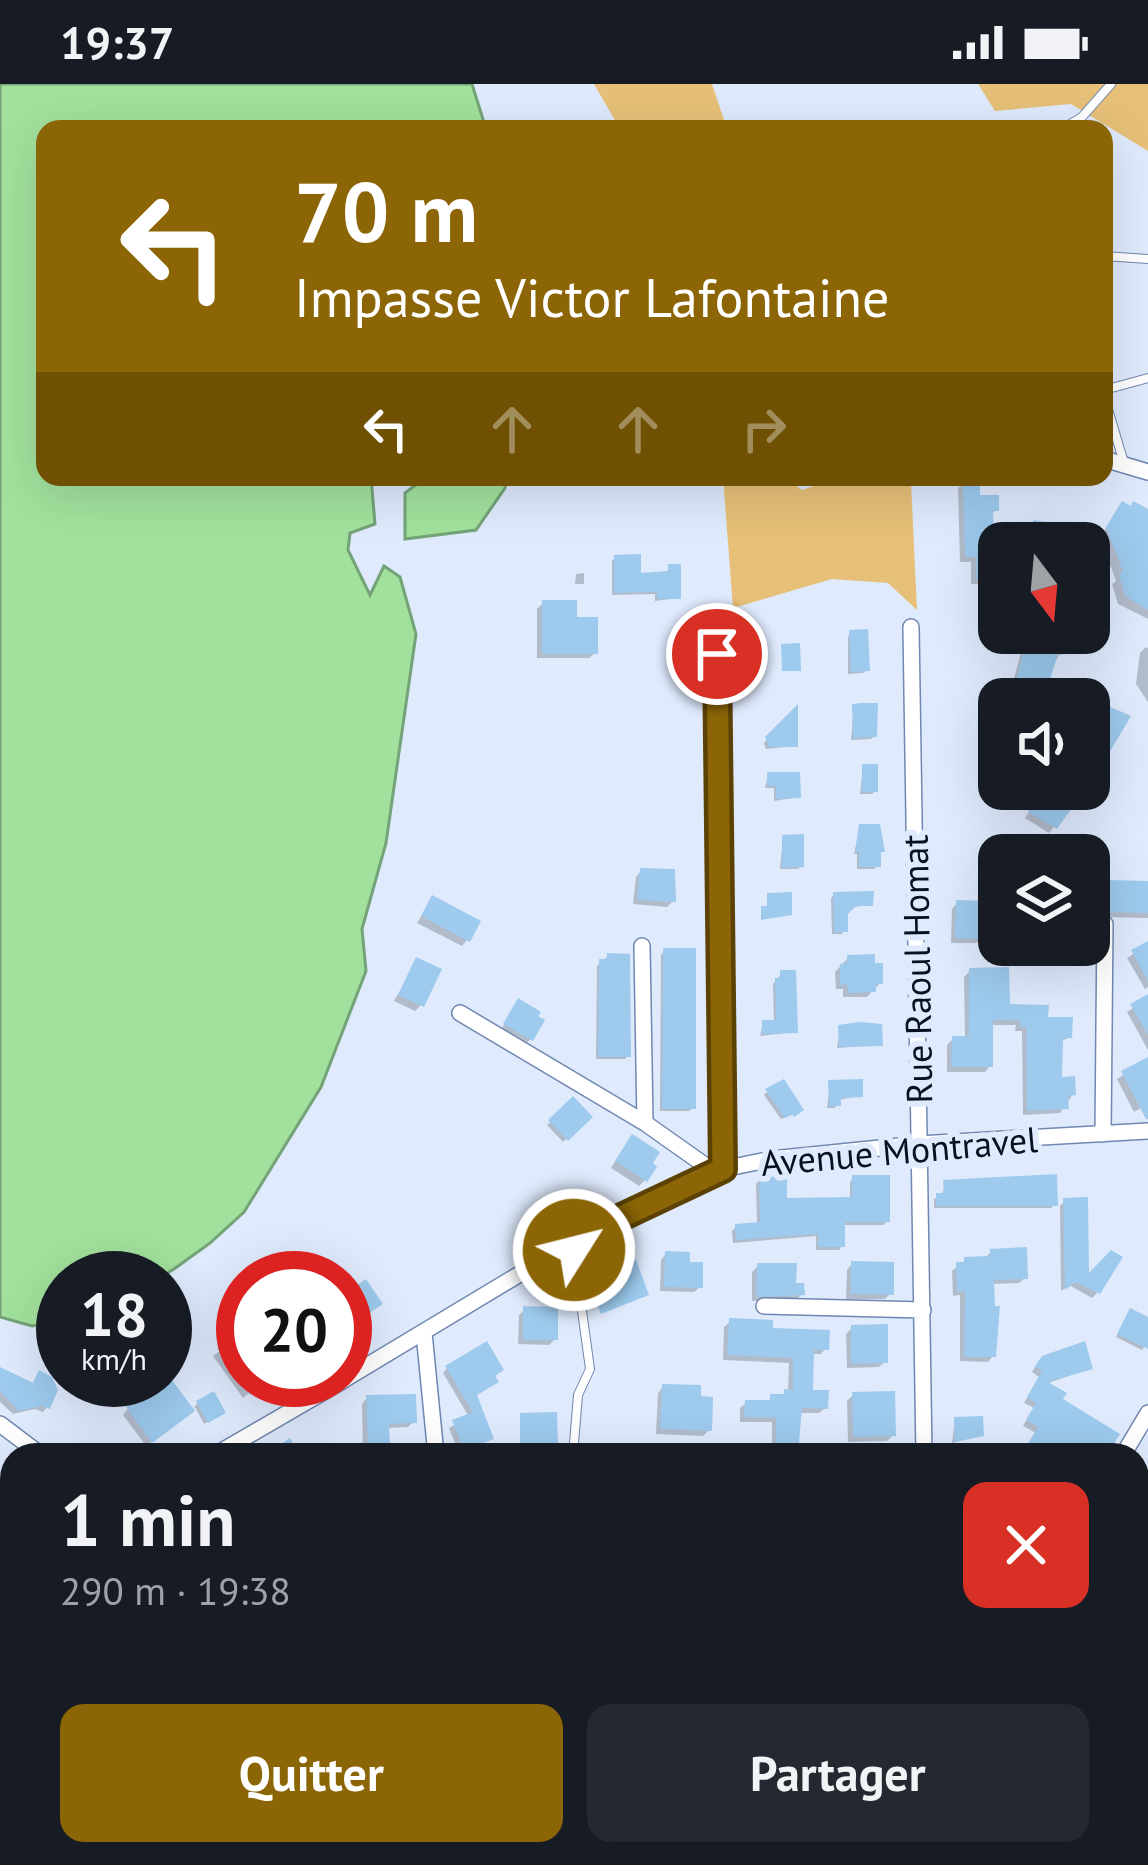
<!DOCTYPE html>
<html lang="fr">
<head>
<meta charset="utf-8">
<style>
	:root { --surface:#171b24; --page:#242831; --text:#f1f3f6; --muted:#9ea1a6; --accent:#8c6606 }
	body { margin:0; font-family:"PT Sans",sans-serif; background:var(--page); color:var(--text); height:100vh; display:flex; flex-direction:column; font-size:45px; white-space:nowrap }
	* { box-sizing:border-box; margin:0 }
	p { font-size:39px; color:var(--muted) }
	.icon { flex:none; width:66px; height:66px; fill:none; stroke:currentColor; stroke-width:2; stroke-linecap:round; stroke-linejoin:round }
	.map { position:relative; flex:1; overflow:hidden }
	.drawer { position:absolute; left:0px; top:1359px; width:1149px; height:423px; display:flex; flex-direction:column; background:var(--surface); border-radius:36px 36px 0 0; box-shadow:0 12px 48px #0002 }
	.drawer>* { flex:none }
	.hud { position:absolute; left:36px; top:36px; width:1077px; height:366px; border-radius:24px; box-shadow:0 12px 48px #0002; background:#8c6606; color:#fff; overflow:hidden }
	.needle { width:78px; rotate:164deg }
	.fabs { position:absolute; left:978px; top:438px; display:grid; gap:24px }
	.fabs a { display:grid; place-items:center; width:132px; height:132px; border-radius:24px; background:var(--surface); box-shadow:0 12px 48px #0002; font-size:60px }
	.speed { position:absolute; left:36px; top:1167px; display:flex; gap:24px; font-size:60px; font-weight:700; text-align:center }
	.speed>* { display:grid; place-content:center; width:156px; height:156px; border-radius:50%; background:var(--surface); box-shadow:0 12px 48px #0002; line-height:1 }
	.speed small { font-size:30px; font-weight:400 }
	.speed .limit { border:18px solid #d22; background:#fff; color:#111 }
	.pin { position:absolute; display:grid; place-items:center; width:102px; height:102px; color:#fff; margin:-51px; border:6px solid #fff; border-radius:50%; box-shadow:0 3px 12px #0007 }
	.me { position:absolute; width:132px; margin:-66px; rotate:54deg; stroke-linejoin:round; filter:drop-shadow(0 0 9px #0008) }
	.turn { display:flex; align-items:center; gap:42px; height:252px; padding:0 60px; font-size:54px }
	.turn .icon { width:156px; height:156px; stroke-width:2.5 }
	.turn b { display:block; font-size:84px; line-height:102px }
	.lanes { display:flex; align-items:center; height:114px; padding:0 60px; background:#0003; justify-content:center; gap:60px; direction:ltr }
	.lanes .off { opacity:.35 }
	.round { display:grid; place-items:center; flex:none; width:126px; height:126px; border-radius:24px; background:var(--page) }
	.head { display:flex; align-items:center; justify-content:space-between; height:204px; padding:0 60px }
	h1 { font-size:72px; font-weight:800; line-height:90px }
	.button { display:flex; gap:24px; margin-top:auto; padding:24px 60px }
	.button a { flex:1; height:138px; border-radius:24px; background:var(--accent); color:#fff; font-size:48px; font-weight:800; line-height:138px; text-align:center }
	.button a+a { background:var(--page); color:var(--text) }
	.status { display:flex; justify-content:space-between; align-items:center; height:84px; padding:0 60px; background:var(--surface); direction:ltr }
	.status svg { height:33px; fill:currentColor }
	.map>svg:first-child { display:block }
</style>
</head>
<body>
<div class="status"><b>19:37</b><svg viewBox="0 0 49 12"><path d="M0 12V9h3v3zM5 12V6h3v6zM10 12V3h3v9zM15 12V0h3v12zM26 1h20v11H26zM47 4h2v5h-2z"/></svg></div>
<div class="map">
<svg width="1148" height="1781" viewBox="0 0 1148 1781">
	<rect width="100%" height="100%" fill="#dfeafd"/>
	<!-- green -->
	<path fill="#e6c078" d="M594,0H712L727,45H620Z
		M978,0H1148V67L1071,20L995,27Z
		M723,393H795L791,398L802,406L837,394L911,398L917,526L888,499L832,495L733,524Z
		M12,1636V1770H144L142,1781H0V1641Z"/>
	<!-- water -->
	<path fill="#a2e19d" stroke="#74a378" stroke-width="3" d="M0,0H472L486,45H45V393H371L375,440L350,449L348,466L370,511L384,482L400,493L416,550L386,759L362,845L366,887L321,1003L244,1128L210,1159L174,1185L159,1194H141L131,1185L123,1187L124,1194H63V1238L32,1242L0,1233Z
		M420,393H507L505,404L476,446L405,455V409L421,397Z"/>
	<!-- shadow -->
	<path fill="#0003" d="M768,37V45H755L756,38Z
		M964,399L977,414L996,426L990,432L991,462L999,461L997,499L971,500V478H960L958,404Z
		M1122,420L1148,435V535L1118,520L1112,500L1116,497L1100,453Z
		M615,474L638,492L666,490L669,483L678,514L655,517V510L612,511V477Z
		M584,489V500H575L576,490Z
		M543,519L574,536L595,569L589,574H537V525Z
		M851,549L867,586L863,589L848,590V552Z
		M1035,549H1070L1038,612L1011,605L1024,558Z
		M1146,563L1148,564V618L1136,600L1140,569Z
		M854,623L874,652L871,655L851,656Z
		M1107,625L1103,674L1097,680L1089,676V659Z
		M795,627V662L766,665L764,659Z
		M863,683L875,707L872,710H860Z
		M768,691L798,713L774,717V704H765Z
		M1044,705H1049L1054,743L1049,749L1025,734Z
		M860,743L878,770L875,785H857V770H854Z
		M783,754L801,782L798,785H780Z
		M641,787L673,817L667,823L633,820L636,793Z
		M1109,799L1148,800V834L1097,833L1103,805Z
		M834,811L870,820L850,824L845,829L842,850H832L831,814Z
		M432,815L467,856L462,862L417,839Z
		M957,819L989,838L977,859H951L952,825Z
		M1148,860V903L1145,905L1127,874Z
		M664,867L693,1024L689,1027H660L661,871Z
		M608,872L628,972L625,975H596L597,882Z
		M848,874L880,899L867,913H843V905H836L835,888Z
		M417,877L421,921L415,927L394,917Z
		M970,887L1007,923L1045,935L1070,953L1060,958L1059,996L1073,1010L1060,1029L1023,1031L1022,947H1015L1016,941H990V982L985,988H947V961L953,955H965L964,893Z
		M782,889L795,948L760,952L763,939H774L773,900Z
		M1148,914V966L1127,928Z
		M515,921L531,955L527,958L502,944Z
		M840,944L880,961L837,964Z
		M1148,976V1020L1134,1028L1117,995Z
		M830,999L860,1012L838,1016L835,1024H827Z
		M767,1008L797,1029L781,1035L764,1011Z
		M573,1017L589,1033L563,1058L547,1041Z
		M627,1059L645,1096L639,1102L611,1084Z
		M853,1094L887,1137L883,1141H842V1162L839,1166H816V1152L733,1159L732,1147L736,1143L757,1141L756,1100L760,1096L784,1117L850,1116V1098Z
		M945,1099L1055,1120L1051,1124H934V1115L942,1112Z
		M1065,1117L1086,1196L1097,1209L1092,1214L1069,1201L1061,1207L1060,1122Z
		M991,1168L1025,1194L1019,1199L992,1200L993,1272L988,1278L960,1277V1211L953,1212L952,1187L965,1176L984,1175Z
		M666,1170L700,1203L694,1208L660,1207L661,1176Z
		M852,1180L891,1209L885,1215H846L847,1186Z
		M758,1182L793,1202L802,1210L796,1216L752,1217V1188Z
		M524,1226L555,1255L549,1261L518,1260L519,1231Z
		M1128,1231L1148,1236V1257L1142,1266L1116,1253Z
		M730,1238L826,1264L821,1270H811L810,1309L825,1324L819,1329H799L796,1358L790,1364L772,1363V1338H740V1324L746,1319H765L788,1309L789,1279L723,1276L724,1243Z
		M852,1244L885,1278L879,1283L847,1284L846,1250Z
		M243,1250V1296H263L243,1314L213,1272Z
		M1037,1280L1090,1284L1046,1300L1103,1371H1022L1036,1349L1023,1342L1034,1324L1024,1319L1039,1293L1032,1288Z
		M447,1284L474,1312L491,1354L459,1369L449,1344L469,1333L443,1289Z
		M0,1286L32,1301L47,1323L43,1328L35,1325L13,1330L0,1318Z
		M663,1303L709,1346L703,1352L656,1350L658,1309Z
		M853,1311L893,1351L887,1357L848,1358L847,1317Z
		M367,1314L414,1337L408,1343L386,1344L387,1371H363L362,1320Z
		M198,1319L219,1332L204,1340L195,1323L146,1362L123,1331L128,1325L191,1326Z
		M955,1336L980,1351L952,1359Z
		M211,1770H239L243,1781H189Z
		M538,1770H639L633,1779L578,1775V1781H536Z
		M690,1770H715V1781H690Z
		M853,1770H875L874,1781H852Z
		M1087,1770H1102L1105,1772L1100,1781H1080Z"/>
	<!-- building -->
	<path fill="#9dcaed" d="M980,395V411H999V427H993L994,459L999,458V495H976V473H965L963,396Z
		M1122,417L1131,422L1133,417L1148,425V526L1125,512L1119,490L1123,488L1106,443Z
		M1033,436L1078,442L1076,459H1030Z
		M641,470V489L668,487V480H681V515H657V508L614,509V471Z
		M542,516H577V533H598V570H542Z
		M868,545L870,587L851,588L849,546Z
		M1028,549H1073L1069,564L1064,562L1062,571L1058,570L1046,608L1015,600Z
		M800,559L801,587H782L781,560Z
		M862,619H878L877,653L853,654L852,620Z
		M798,620V663H769L765,653Z
		M1106,621L1131,632L1105,676L1089,669V661Z
		M862,680H878V708H862Z
		M767,688H800L801,714L776,715V702H767Z
		M1042,705H1055L1076,718L1057,745L1028,728Z
		M859,740H880L885,768H881V783H859V768L855,769Z
		M804,750V783L782,784V751Z
		M640,784L675,785L676,818L637,816Z
		M1107,796L1148,797V829L1101,828V814H1107Z
		M874,807L873,822H856L848,830V848H834L833,808Z
		M792,808V831L761,836V822H767V809Z
		M432,811L481,837L470,858L421,832Z
		M956,816L992,817V839H986V855L955,854Z
		M1148,857V897L1131,866Z
		M663,864H696V1025H662Z
		M607,869L630,870L631,973H598L599,875H607Z
		M875,870V879H883V900H876V908L848,909L847,900L840,901V880L847,879V871Z
		M416,873L442,885L424,923L398,911Z
		M1009,883L1010,920L1049,921L1048,933H1073L1072,954H1063L1062,993L1075,992L1076,1011L1068,1012L1069,1025L1027,1027L1026,943H1020V936H993V983H951L952,952H969V884Z
		M780,886H796L798,949L762,950V936H776L775,894H780Z
		M1148,910V951L1130,920Z
		M518,914L541,928L538,932L545,936L533,957L503,940Z
		M860,938L882,940L883,962L839,963L838,941Z
		M1148,973V1035H1146L1121,987Z
		M784,995L804,1026L794,1033L792,1030L785,1034L765,1005Z
		M863,995V1013L841,1014V1022H829L828,996Z
		M573,1012L593,1033L568,1057L548,1036Z
		M632,1050L660,1068L653,1079L657,1083L647,1098L615,1077Z
		M1057,1090L1058,1122H936V1109H944L943,1096Z
		M852,1091H890V1138H845V1163H818V1150L736,1156L735,1140L760,1138L759,1093L787,1092V1114L852,1113Z
		M1088,1113L1089,1189L1111,1166L1123,1173L1100,1210L1076,1198L1065,1206L1063,1114Z
		M1027,1163L1028,1195L994,1196L995,1222H1000L996,1273H964L965,1207L957,1208L956,1178H964V1173L990,1172V1165Z
		M665,1167L690,1168V1178H703V1204L664,1203Z
		M636,1176L649,1211L601,1230L587,1196Z
		M851,1177L894,1178V1211L851,1210Z
		M757,1179H797L796,1199H804L805,1211L756,1213Z
		M366,1195L383,1220L356,1238L345,1221V1209Z
		M523,1222L558,1223V1256H523Z
		M1130,1224L1148,1233V1265L1117,1250Z
		M729,1234L773,1236V1244L830,1246L829,1266H814L813,1306H829L828,1325L802,1324L799,1359H776V1334L744,1333L745,1316H770V1310H784V1305L793,1306V1274L727,1271Z
		M888,1240V1279L851,1280V1241Z
		M243,1246V1296H272L250,1311L217,1264Z
		M487,1257L504,1286L495,1292L499,1298L477,1311L494,1355L464,1366L452,1336L473,1328L445,1282Z
		M1085,1257L1093,1285L1048,1298L1067,1309L1063,1315L1120,1350L1107,1371H1021L1038,1343L1026,1336L1036,1319L1027,1313L1042,1287L1035,1282L1042,1272Z
		M0,1283L33,1299L39,1286L52,1293L58,1306L50,1325L41,1322L19,1327L0,1307Z
		M169,1292L195,1327L152,1359L126,1323Z
		M662,1300L701,1301V1312L713,1313L712,1347L660,1345Z
		M214,1307L226,1329L208,1339L196,1317Z
		M895,1307L896,1352L853,1353L852,1308Z
		M416,1310L417,1339L389,1340L390,1362L368,1363L366,1311Z
		M557,1328L558,1364H520V1329Z
		M983,1332L984,1352L955,1358L954,1333Z
		M290,1354L300,1371H264Z"/>
	<g fill="none" stroke-linecap="round" stroke-linejoin="round">
		<!-- service casing -->
		<g stroke="#7087b1" stroke-width="10">
			<path id="service" d="M1062,45L1082,33L1111,0
				M1104,172L1148,175
				M1104,306L1148,294
				M1104,312L1124,379
				M573,1371L578,1311L590,1285L573,1161"/>
		</g>
		<!-- minor casing -->
		<g stroke="#7087b1" stroke-width="18">
			<path id="minor" d="M1104,375L1148,388
				M911,543L924,1371
				M717,570L723,1085
				M642,862L645,1039L713,1087
				M460,929L645,1039
				M1103,1050L1105,840
				M764,1222L923,1226
				M424,1249L436,1371
				M345,1295L573,1158L713,1087L772,1075L919,1060L1148,1047
				M0,1340L41,1371
				M215,1371L344,1296
				M1123,1371L1148,1329
				M266,1770L269,1781
				M388,1770V1781
				M920,1770L921,1781"/>
		</g>
		<!-- service -->
		<use href="#service" stroke="#fff" stroke-width="8"/>
		<!-- minor -->
		<use href="#minor" stroke="#fff" stroke-width="15"/>
	</g>
	<g fill="none" stroke-linecap="round" stroke-linejoin="round">
		<!-- route casing -->
		<g stroke="#5b4204" stroke-width="30">
			<path id="route" d="M574,1166L573,1158L592,1147L723,1085L717,570"/>
		</g>
		<!-- route -->
		<use href="#route" stroke="#8c6606" stroke-width="21"/>
	</g>
	<g text-anchor="middle" stroke-width="12" stroke-linejoin="round" paint-order="stroke">
		<!-- street labels -->
		<g font-size="36" fill="#091120" stroke="#dfeafd">
			<text transform="translate(917 885) rotate(-91)" y="13">Rue Raoul Homat</text>
			<text transform="translate(899 1067) rotate(-5)" y="13">Avenue Montravel</text>
		</g>
	</g>
</svg>
<div class="fabs">
<a><svg class="needle" viewBox="-14 -14 28 28"><path d="M0-13l5 13h-10z" fill="#e53935"/><path d="M0 13l5-13h-10z" fill="#9ea1a6"/></svg></a>
<a><svg class="icon" aria-label="sound" viewBox="0 0 24 24"><path d="M4 9h4l5-4v14l-5-4H4zM17 9q2 3 0 6"/></svg></a>
<a><svg class="icon" aria-label="layers" viewBox="0 0 24 24"><path d="M12 4l9 5-9 5-9-5zM3 14l9 5 9-5"/></svg></a>
</div>
<div class="speed"><div>18<small>km/h</small></div><div class="limit">20</div></div>
<div class="pin" style="left:717px;top:570px;background:#d93025"><svg class="icon" aria-label="arrive" viewBox="0 0 24 24"><path d="M6 21V4h12l-3 4 3 4H6"/></svg></div>
<svg class="me" style="left:574px;top:1166px" viewBox="-20 -20 40 40"><circle r="17" fill="#8c6606" stroke="#fff" stroke-width="3"/><path d="M0-11L8 9 0 5-8 9z" fill="#fff"/></svg>
<div class="hud">
<div class="turn"><svg class="icon" aria-label="left" viewBox="0 0 24 24"><path d="M17 20v-9H6M10 6l-5 5 5 5"/></svg><div><b>70 m</b>Impasse Victor Lafontaine</div></div>
<div class="lanes"><svg class="icon" aria-label="left" viewBox="0 0 24 24"><path d="M17 20v-9H6M10 6l-5 5 5 5"/></svg><svg class="icon off" aria-label="ahead" viewBox="0 0 24 24"><path d="M12 20V5M6 11l6-6 6 6"/></svg><svg class="icon off" aria-label="ahead" viewBox="0 0 24 24"><path d="M12 20V5M6 11l6-6 6 6"/></svg><svg class="icon off" aria-label="right" viewBox="0 0 24 24"><path d="M7 20v-9h11M14 6l5 5-5 5"/></svg></div>
</div>
<section class="drawer">
<div class="head"><div><h1>1 min</h1><p>290 m · 19:38</p></div><a class="round" style="background:#d93025;color:#fff"><svg class="icon" aria-label="close" viewBox="0 0 24 24"><path d="M6 6l12 12M18 6L6 18"/></svg></a></div>
<div class="button"><a>Quitter</a><a>Partager</a></div>
</section>
</div>
</body>
</html>
